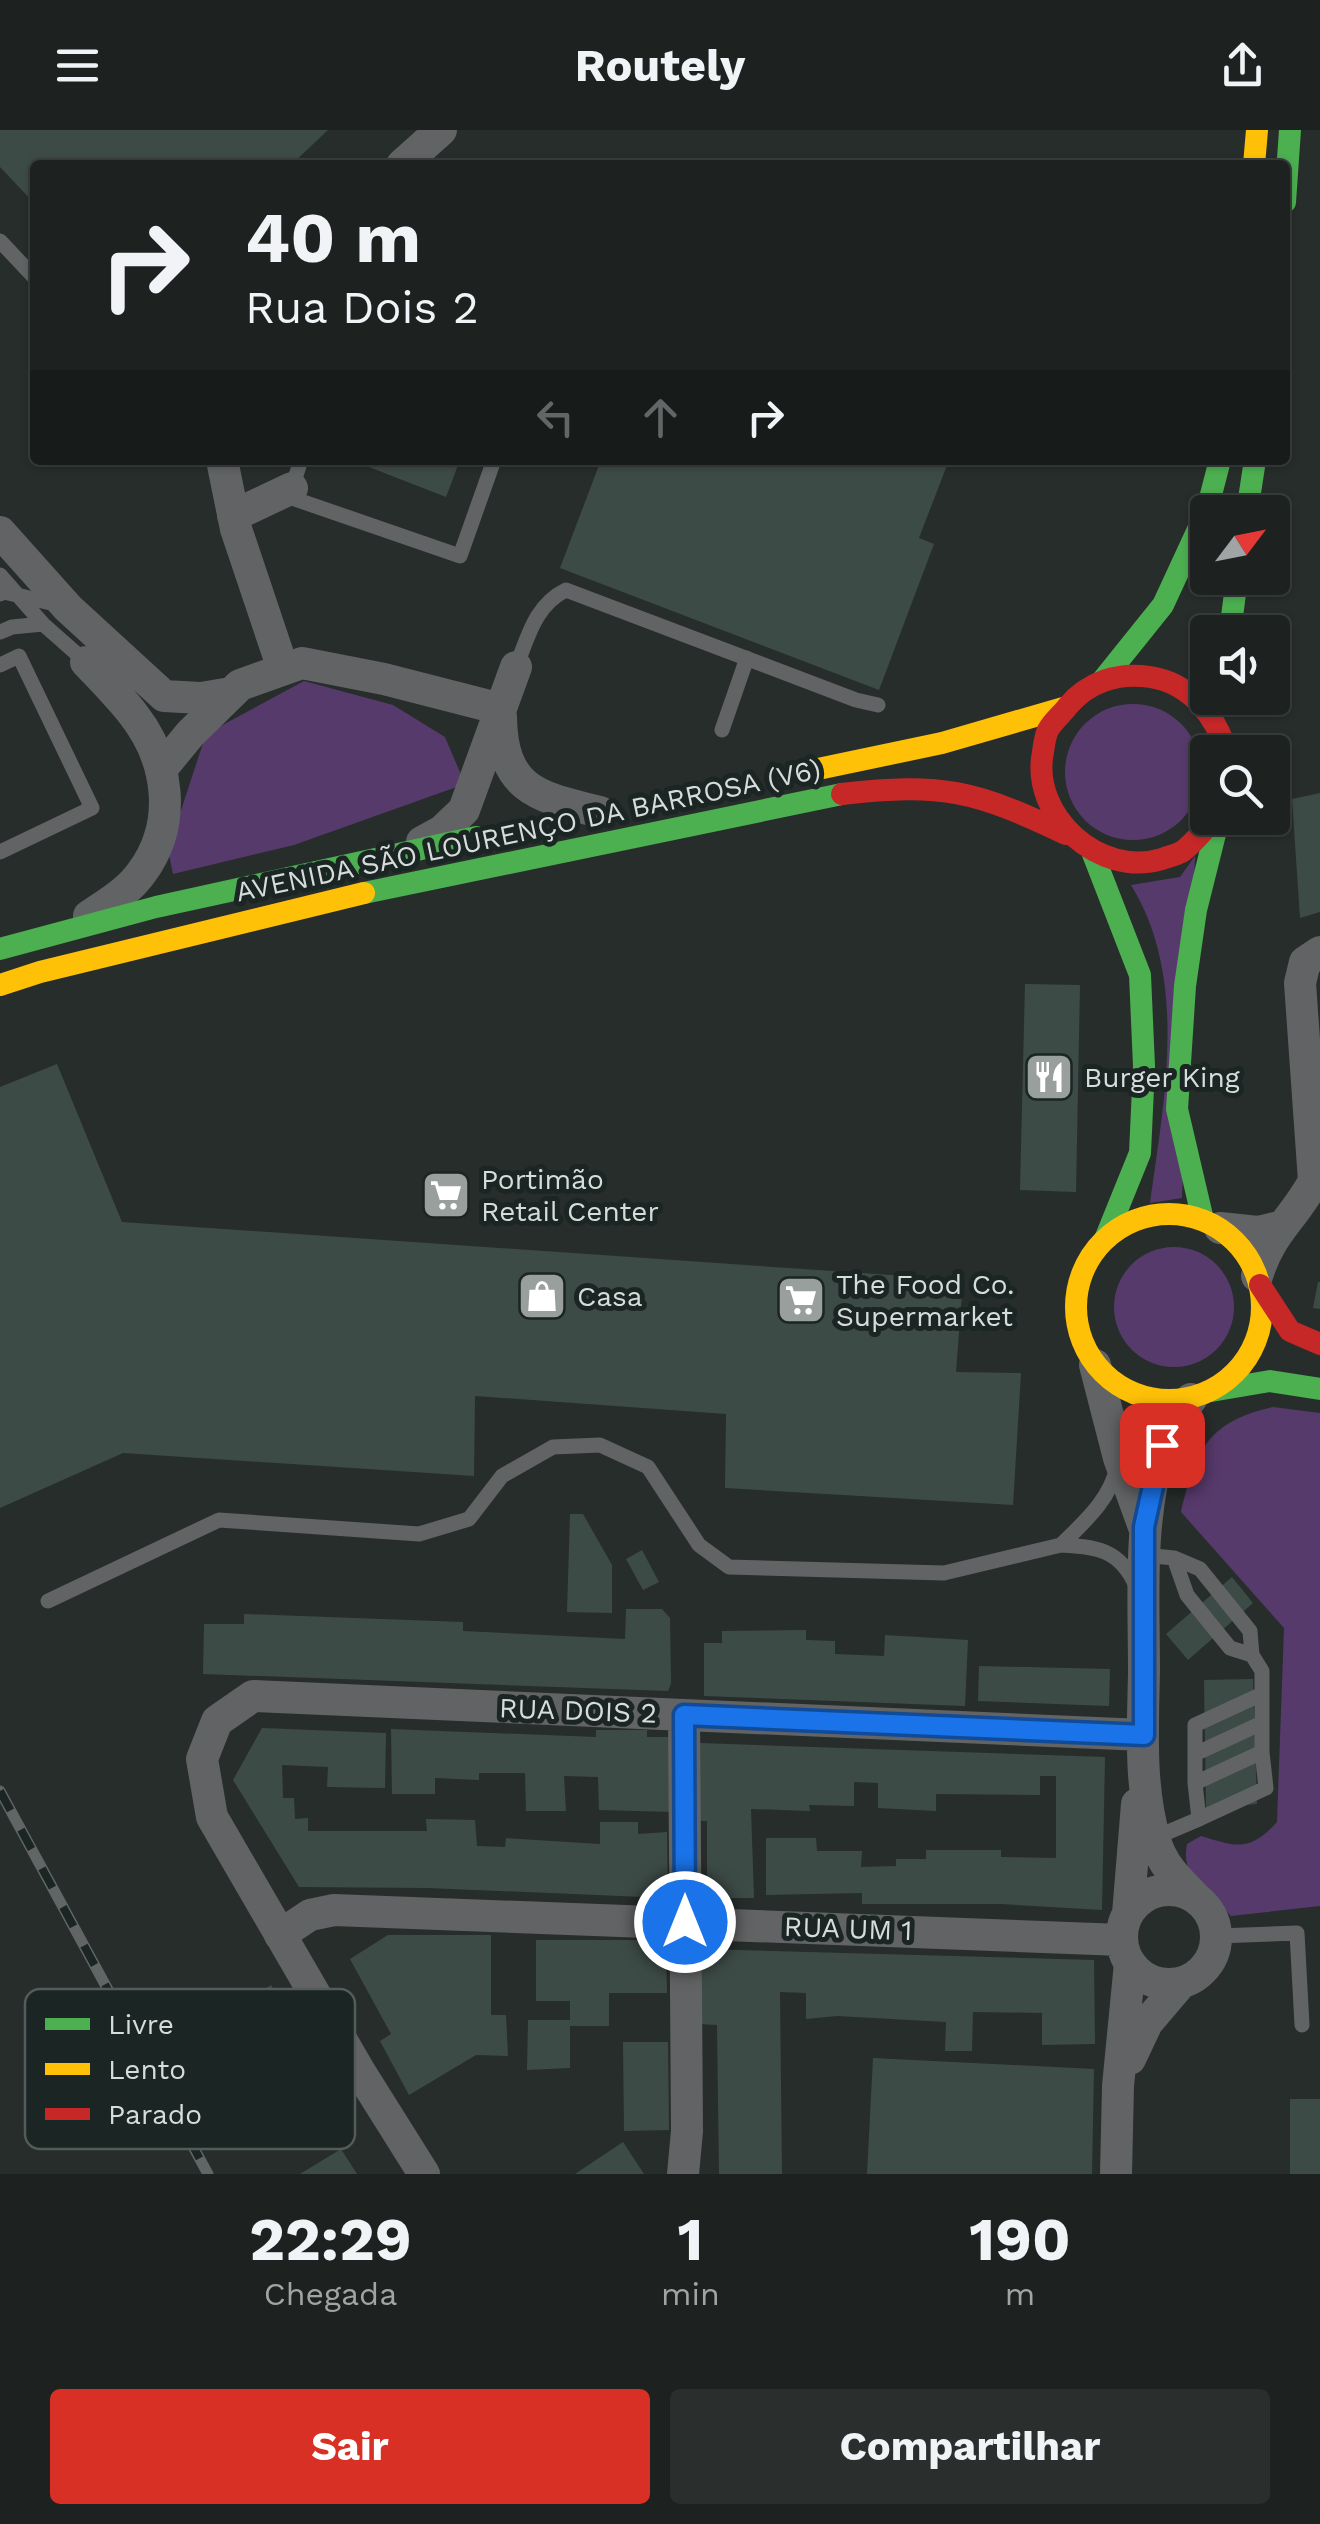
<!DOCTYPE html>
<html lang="pt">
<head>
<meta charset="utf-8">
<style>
	:root { --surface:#1d2220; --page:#2a2f2d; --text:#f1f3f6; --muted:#a0a4a5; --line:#3b3f3e; --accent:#d93025 }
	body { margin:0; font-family:"Work Sans",sans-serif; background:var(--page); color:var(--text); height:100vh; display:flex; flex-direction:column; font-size:38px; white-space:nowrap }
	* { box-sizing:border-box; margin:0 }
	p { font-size:32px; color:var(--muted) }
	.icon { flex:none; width:55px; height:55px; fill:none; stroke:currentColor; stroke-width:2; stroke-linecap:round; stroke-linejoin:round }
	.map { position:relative; height:2044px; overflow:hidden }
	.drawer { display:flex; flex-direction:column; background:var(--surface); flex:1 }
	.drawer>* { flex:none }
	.guide { position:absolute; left:30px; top:30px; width:1260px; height:305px; border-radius:10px; box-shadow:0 2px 8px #0004,0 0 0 2px var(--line); background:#1d2220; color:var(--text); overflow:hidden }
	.needle { width:65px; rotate:58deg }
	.controls { position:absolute; left:1190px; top:365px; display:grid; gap:20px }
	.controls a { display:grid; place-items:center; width:100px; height:100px; border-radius:10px; background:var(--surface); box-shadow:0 2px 8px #0004,0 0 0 2px var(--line); font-size:50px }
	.pin { position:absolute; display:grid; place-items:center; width:85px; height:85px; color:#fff; margin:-42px; border-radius:20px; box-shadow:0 5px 15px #0006 }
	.me { position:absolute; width:110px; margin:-55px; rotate:0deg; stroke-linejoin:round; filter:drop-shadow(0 0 8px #0008) }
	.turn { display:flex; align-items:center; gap:35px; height:210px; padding:0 50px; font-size:45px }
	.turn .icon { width:130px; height:130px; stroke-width:2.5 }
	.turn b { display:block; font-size:70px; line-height:85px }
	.lanes { display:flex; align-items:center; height:95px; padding:0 50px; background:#0003; justify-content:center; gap:50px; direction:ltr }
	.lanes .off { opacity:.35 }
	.eta { display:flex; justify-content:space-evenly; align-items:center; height:170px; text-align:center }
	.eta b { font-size:60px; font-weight:700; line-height:70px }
	.cta { display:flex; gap:20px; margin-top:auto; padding:20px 50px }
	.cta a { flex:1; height:115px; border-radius:10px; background:var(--accent); color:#fff; font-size:40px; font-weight:700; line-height:115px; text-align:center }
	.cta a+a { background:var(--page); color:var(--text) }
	header { display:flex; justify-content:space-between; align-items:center; height:130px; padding:0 50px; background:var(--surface); font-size:45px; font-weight:700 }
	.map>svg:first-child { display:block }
</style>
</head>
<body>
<header><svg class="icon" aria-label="menu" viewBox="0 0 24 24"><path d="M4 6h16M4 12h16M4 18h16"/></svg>Routely<svg class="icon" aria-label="share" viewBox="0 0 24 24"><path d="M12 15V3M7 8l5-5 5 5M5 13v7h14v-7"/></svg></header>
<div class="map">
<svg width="1320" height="2044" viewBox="0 0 1320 2044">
	<rect width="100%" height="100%" fill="#272d2b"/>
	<!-- green -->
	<path fill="#573a6c" d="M304,551L393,575L445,607L465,654L294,715L173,744L168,720L206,604Z
		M1065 642a68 68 0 1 1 136 0a68 68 0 1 1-136 0Z
		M1195,726L1182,1068L1150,1073C1164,970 1189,849 1131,755L1180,747Z
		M1114 1177a60 60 0 1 1 120 0a60 60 0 1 1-120 0Z
		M1273,1277L1320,1283V1776L1231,1786C1209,1762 1180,1749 1187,1714L1201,1706C1237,1717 1250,1722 1277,1692L1284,1498L1181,1382C1196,1320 1207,1292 1273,1277Z"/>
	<!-- building -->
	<path fill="#3d4b47" d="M0,0H328L291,35H35V74L0,37Z
		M351,330H460L446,367Z
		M601,330H949L919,408L934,414L879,560L560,438Z
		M1320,663V782L1300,788L1292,669Z
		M1025,854L1080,855L1076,1062L1020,1060Z
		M57,934L122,1092L963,1150L956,1242L1021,1243L1013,1375L725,1358L726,1284L475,1266L474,1346L123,1323L0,1378V957Z
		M1318,1152H1320V1179L1313,1178Z
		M570,1384H583L612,1435V1483L567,1482Z
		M642,1420L659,1452L643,1460L626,1429Z
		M1232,1447L1253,1473L1188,1530L1166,1504Z
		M626,1479H662L670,1488L671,1554L668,1561L203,1544L204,1494H244V1484L463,1492V1501L625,1509Z
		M806,1500V1510L835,1511V1524L884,1526L885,1505L968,1510L965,1576L704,1566V1513H722V1501Z
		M979,1536L1110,1539L1109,1576L978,1571Z
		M1253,1549L1257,1674L1206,1678L1204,1550Z
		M262,1598L386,1603L385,1658L327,1657L328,1637L282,1635L283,1668H294L295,1689L308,1688V1701H427L426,1689L475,1690L477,1716L505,1717L506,1708L600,1714V1692H638V1704L667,1702L668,1768L428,1758L299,1757L233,1650Z
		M391,1599L596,1607V1600H647V1607H671L674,1682L599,1680L598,1647L564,1646L566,1681H526L525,1643H479V1650L435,1648V1664H392Z
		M700,1613L1105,1627L1102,1780L1001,1774H862V1763L766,1765V1708H816L817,1721H862L861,1737L896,1736V1729H926V1720H1001V1727L1056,1728V1646H1040V1665L936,1664V1681L878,1678V1653L854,1652V1676L809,1675L810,1681L751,1679L754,1768H707V1691H700Z
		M388,1805H491V1885H506L508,1926L476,1925L409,1965L380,1911L391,1904L350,1829Z
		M536,1810H666L667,1863H609V1896H570V1938L527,1940L528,1890H570V1871H536Z
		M701,1819L1094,1830L1095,1914L1042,1915V1883L973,1882L972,1921H945L946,1892L837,1886L806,1889V1863L780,1862L782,2044H719L717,1895L699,1894Z
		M271,1855L305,1910L292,1918L335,1987L294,2013L216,1890Z
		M623,1912H668L669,2000L624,2001Z
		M873,1928L1094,1939L1092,2044H867Z
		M1290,1969H1320V2044H1290Z
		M623,2012L644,2044H575Z
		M341,2019L357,2044H300Z"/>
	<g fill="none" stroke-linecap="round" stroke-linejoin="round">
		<!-- lane -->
		<path stroke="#626364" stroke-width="15" d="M0,111L35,148
			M301,330L289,367L460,426L494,330
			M0,445L43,494L86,532
			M0,464L4,462L59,475
			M0,502L12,497L43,494
			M0,535L19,526L92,678L0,722
			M516,537C528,507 535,475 566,460L856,570L878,575
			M722,600L747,528
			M1117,1337C1110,1370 1084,1392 1061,1415C1096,1417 1120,1419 1136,1456
			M1144,1425L1174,1428L1200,1439L1250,1501L1252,1525L1262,1541V1622L1266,1658L1199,1689
			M1174,1428L1187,1465L1230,1518L1252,1525
			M48,1471L219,1390L419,1404L469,1389L502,1346L553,1317L600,1315L648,1337L699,1415L729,1437L944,1443L1061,1415
			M1195,1624L1262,1593
			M1195,1653L1262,1622
			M1154,1708L1199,1689L1195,1653V1595L1262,1564
			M1217,1806L1297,1803L1302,1895"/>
		<!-- street -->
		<path stroke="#626364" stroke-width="32" d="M402,35L441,0
			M222,330L236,399L283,539
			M233,386L292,358
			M0,402L68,478L164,566L201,568L231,563
			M86,532C102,549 119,566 133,584C169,630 178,693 142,742C129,761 108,773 89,786
			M501,587C502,661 539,667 600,682
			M163,637L190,604L240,555L302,533L384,549L501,579
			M422,712L442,701L464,680L516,537
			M1314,1051L1300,853L1305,832L1320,822
			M1220,1098L1258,1102L1279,1097
			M1257,1146C1271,1101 1293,1090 1314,1051L1320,1053
			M1095,1235L1119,1328L1144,1397
			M1191,1269C1179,1283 1168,1295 1162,1314C1138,1387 1144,1465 1144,1542C1143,1597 1139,1656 1155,1710C1162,1736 1180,1752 1199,1771
			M1122 1807a47 47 0 1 1 94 0a47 47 0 1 1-94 0Z
			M1128,1784L1137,1674
			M280,1805L310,1785L334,1780L1122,1810
			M1130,1929L1147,1893L1181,1853
			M424,2044L360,1942L212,1687L202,1629L217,1591L253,1566L1143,1605
			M683,2044L687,2001L684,1585
			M1116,2044L1118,1956L1130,1833"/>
		<!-- fast -->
		<path stroke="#4caf50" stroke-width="22" d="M1285,72L1290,0
			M1247,382L1255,330
			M1230,502L1237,448
			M1102,551L1163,475L1207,380L1220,330
			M1093,724L1140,845L1144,936L1140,1023L1106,1107
			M364,763L842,664
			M0,819L156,777L476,707
			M1203,1090L1177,979L1185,856L1196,780L1219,688
			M1211,1261L1270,1251L1320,1259"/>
		<!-- slow -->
		<path stroke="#ffc107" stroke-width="22" d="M1254,35L1257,0
			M818,639L942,613L1063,578
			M0,855L40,842L364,763
			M1076 1177a93 93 0 1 1 186 0a93 93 0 1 1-186 0Z"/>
		<!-- jam -->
		<path stroke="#c62828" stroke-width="22" d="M842,664C942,652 976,661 1066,704
			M1215,688C1205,698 1195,712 1183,721C1177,725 1169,726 1162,729C1100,748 1030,686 1043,622C1044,615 1045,606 1048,600C1053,591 1062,584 1068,576C1088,552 1118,542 1150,547C1190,553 1215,585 1227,622
			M1260,1155L1290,1201L1320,1214"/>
		<!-- rail casing -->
		<g stroke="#626566" stroke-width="11">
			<path id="rail" d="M0,1661L208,2044"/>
		</g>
		<!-- rail -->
		<use href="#rail" stroke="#1b2523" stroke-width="8" stroke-dasharray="22" stroke-linecap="butt"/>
	</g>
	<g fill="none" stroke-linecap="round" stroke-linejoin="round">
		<!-- route casing -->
		<g stroke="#114b97" stroke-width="25">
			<path id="route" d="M685,1792L684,1585L1144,1605V1397L1162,1315"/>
		</g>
		<!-- route -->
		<use href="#route" stroke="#1a73e8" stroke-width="18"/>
	</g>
	<!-- icons -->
	<defs>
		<g id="restaurant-square" transform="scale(2.5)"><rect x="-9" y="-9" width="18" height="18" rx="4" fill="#999f9d" stroke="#1b2523"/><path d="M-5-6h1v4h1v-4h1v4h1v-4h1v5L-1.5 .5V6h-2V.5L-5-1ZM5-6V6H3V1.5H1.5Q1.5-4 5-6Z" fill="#fff"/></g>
		<g id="supermarket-square" transform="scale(2.5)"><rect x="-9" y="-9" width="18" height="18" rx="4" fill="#999f9d" stroke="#1b2523"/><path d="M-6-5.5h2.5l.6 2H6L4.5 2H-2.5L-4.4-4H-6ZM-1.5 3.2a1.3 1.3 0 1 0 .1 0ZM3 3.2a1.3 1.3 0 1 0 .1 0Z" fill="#fff"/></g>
		<g id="shop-square" transform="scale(2.5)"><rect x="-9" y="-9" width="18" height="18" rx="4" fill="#999f9d" stroke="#1b2523"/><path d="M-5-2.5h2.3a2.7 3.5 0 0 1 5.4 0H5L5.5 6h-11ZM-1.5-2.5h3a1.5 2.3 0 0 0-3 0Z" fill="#fff"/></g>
	</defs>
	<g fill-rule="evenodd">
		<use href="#restaurant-square" x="1049" y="947"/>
		<use href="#supermarket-square" x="446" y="1065"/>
		<use href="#shop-square" x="542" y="1166"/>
		<use href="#supermarket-square" x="801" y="1170"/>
	</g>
	<g text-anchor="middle" stroke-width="10" stroke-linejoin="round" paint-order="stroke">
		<!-- street labels -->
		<g font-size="28" fill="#d6dcda" stroke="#1b2523">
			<text transform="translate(528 700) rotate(-12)" y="10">AVENIDA SÃO LOURENÇO DA BARROSA (V6)</text>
			<text transform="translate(578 1580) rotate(2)" y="10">RUA DOIS 2</text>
			<text transform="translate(848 1798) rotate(2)" y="10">RUA UM 1</text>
		</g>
		<!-- poi labels -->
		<g font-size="28" fill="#d6dcda" stroke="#1b2523" text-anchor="start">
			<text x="1084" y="957">Burger King</text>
			<text x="481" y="1059">Portimão<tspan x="481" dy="32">Retail Center</tspan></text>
			<text x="836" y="1164">The Food Co.<tspan x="836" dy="32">Supermarket</tspan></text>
			<text x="577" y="1176">Casa</text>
		</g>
	</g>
	<!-- legend -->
	<rect x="25" y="1859" width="330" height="160" rx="15" fill="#1b2523" stroke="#535c5a" stroke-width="2.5"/>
	<rect x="45" y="1888" width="45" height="12" fill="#4caf50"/>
	<rect x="45" y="1933" width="45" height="12" fill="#ffc107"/>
	<rect x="45" y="1978" width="45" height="12" fill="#c62828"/>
	<g font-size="28" fill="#d6dcda">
		<text x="108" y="1904">Livre</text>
		<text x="108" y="1949">Lento</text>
		<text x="108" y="1994">Parado</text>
	</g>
</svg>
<div class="controls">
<a><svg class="needle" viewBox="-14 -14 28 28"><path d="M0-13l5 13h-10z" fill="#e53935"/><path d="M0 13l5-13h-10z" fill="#a0a4a5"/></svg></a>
<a><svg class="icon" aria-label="sound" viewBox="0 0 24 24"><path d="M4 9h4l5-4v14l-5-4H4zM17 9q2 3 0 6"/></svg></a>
<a><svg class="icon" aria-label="search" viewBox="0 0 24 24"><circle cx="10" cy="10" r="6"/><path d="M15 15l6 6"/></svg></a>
</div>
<div class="pin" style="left:1162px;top:1315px;background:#d93025"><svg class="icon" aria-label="arrive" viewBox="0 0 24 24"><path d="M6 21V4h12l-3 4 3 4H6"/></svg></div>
<svg class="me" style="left:685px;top:1792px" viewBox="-20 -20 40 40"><circle r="17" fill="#1a73e8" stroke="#fff" stroke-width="3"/><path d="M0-11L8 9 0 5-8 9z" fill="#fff"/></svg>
<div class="guide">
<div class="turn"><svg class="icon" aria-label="right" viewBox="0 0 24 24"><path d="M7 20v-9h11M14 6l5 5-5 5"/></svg><div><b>40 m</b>Rua Dois 2</div></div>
<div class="lanes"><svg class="icon off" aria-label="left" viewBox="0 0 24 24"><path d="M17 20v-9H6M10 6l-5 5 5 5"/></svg><svg class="icon off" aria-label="ahead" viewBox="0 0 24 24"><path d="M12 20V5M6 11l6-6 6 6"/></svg><svg class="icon" aria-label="right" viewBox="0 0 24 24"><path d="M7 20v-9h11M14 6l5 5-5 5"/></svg></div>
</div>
</div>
<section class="drawer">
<div class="eta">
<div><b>22:29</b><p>Chegada</p></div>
<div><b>1</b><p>min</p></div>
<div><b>190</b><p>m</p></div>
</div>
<div class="cta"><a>Sair</a><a>Compartilhar</a></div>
</section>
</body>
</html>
